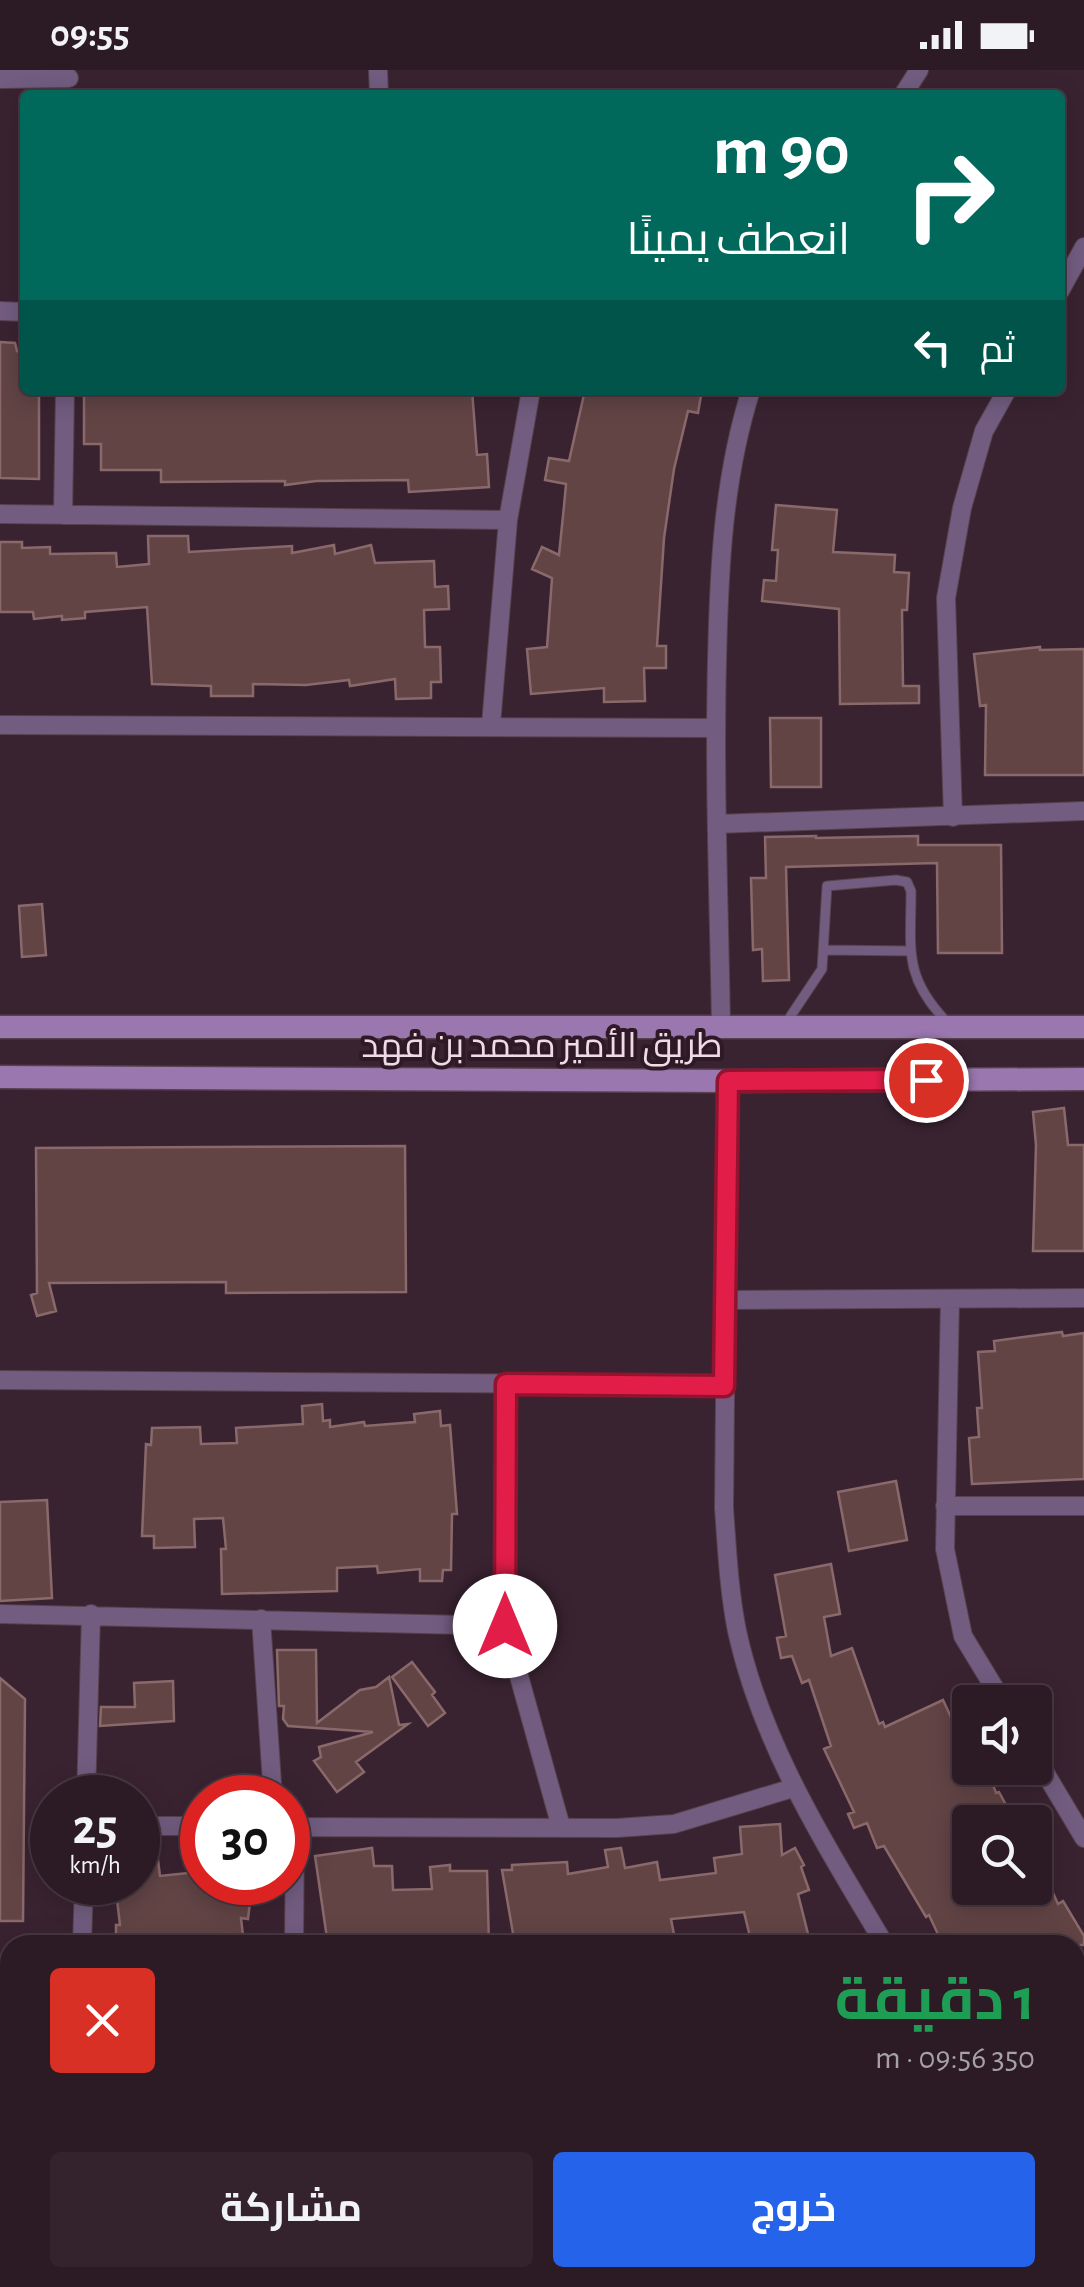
<!DOCTYPE html>
<html lang="ar">
<head>
<meta charset="utf-8">
<style>
	:root { --surface:#2c1a25; --page:#34232d; --text:#f1f3f6; --muted:#a6a1a7; --line:#483842; --accent:#2563eb }
	body { margin:0; font-family:"Alegreya Sans",Cairo,sans-serif; background:var(--page); color:var(--text); direction:rtl; height:100vh; display:flex; flex-direction:column; font-size:38px; white-space:nowrap }
	* { box-sizing:border-box; margin:0 }
	p { font-size:32px; color:var(--muted) }
	.icon { flex:none; width:55px; height:55px; fill:none; stroke:currentColor; stroke-width:2; stroke-linecap:round; stroke-linejoin:round }
	.map { position:relative; flex:1; overflow:hidden; direction:ltr }
	.sheet { position:absolute; left:0px; top:1865px; width:1085px; height:352px; display:flex; flex-direction:column; background:var(--surface); border-radius:30px 30px 0 0; box-shadow:0 5px 25px #0003,0 0 0 2px var(--line); direction:rtl }
	.sheet>* { flex:none }
	.guide { position:absolute; left:20px; top:20px; width:1045px; height:305px; border-radius:10px; box-shadow:0 5px 25px #0003,0 0 0 2px var(--line); direction:rtl; background:#00695c; color:#fff; overflow:hidden }
	.fabs { position:absolute; left:952px; top:1615px; display:grid; gap:20px }
	.fabs a { display:grid; place-items:center; width:100px; height:100px; border-radius:10px; background:var(--surface); box-shadow:0 5px 25px #0003,0 0 0 2px var(--line); font-size:50px }
	.speed { position:absolute; left:30px; top:1705px; display:flex; gap:20px; font-size:50px; font-weight:700; text-align:center }
	.speed>* { display:grid; place-content:center; width:130px; height:130px; border-radius:50%; background:var(--surface); box-shadow:0 5px 25px #0003,0 0 0 2px var(--line); line-height:1 }
	.speed small { font-size:25px; font-weight:400 }
	.speed .limit { border:15px solid #d22; background:#fff; color:#111 }
	.pin { position:absolute; display:grid; place-items:center; width:85px; height:85px; color:#fff; margin:-42px; border:5px solid #fff; border-radius:50%; box-shadow:0 2px 10px #0007 }
	.me { position:absolute; width:110px; margin:-55px; rotate:0deg; stroke-linejoin:round; filter:drop-shadow(0 0 8px #0008) }
	.turn { display:flex; align-items:center; gap:35px; height:210px; padding:0 50px; font-size:45px }
	.turn .icon { width:130px; height:130px; stroke-width:2.5 }
	.turn b { display:block; font-size:70px; line-height:85px }
	.then { display:flex; align-items:center; height:95px; padding:0 50px; background:#0003; gap:20px; font-size:38px }
	.round { display:grid; place-items:center; flex:none; width:105px; height:105px; border-radius:10px; background:var(--page) }
	.head { display:flex; align-items:center; justify-content:space-between; height:170px; padding:0 50px }
	h1 { font-size:60px; font-weight:700; line-height:75px; color:#1e9e55 }
	.action { display:flex; gap:20px; margin-top:auto; padding:20px 50px }
	.action a { flex:1; height:115px; border-radius:10px; background:var(--accent); color:#fff; font-size:40px; font-weight:700; line-height:115px; text-align:center }
	.action a+a { background:var(--page); color:var(--text) }
	.status { display:flex; justify-content:space-between; align-items:center; height:70px; padding:0 50px; background:var(--surface); direction:ltr }
	.status svg { height:28px; fill:currentColor }
	.map>svg:first-child { display:block }
</style>
</head>
<body>
<div class="status"><b>09:55</b><svg viewBox="0 0 49 12"><path d="M0 12V9h3v3zM5 12V6h3v6zM10 12V3h3v9zM15 12V0h3v12zM26 1h20v11H26zM47 4h2v5h-2z"/></svg></div>
<div class="map">
<svg width="1084" height="2217" viewBox="0 0 1084 2217">
	<rect width="100%" height="100%" fill="#3a2331"/>
	<!-- building -->
	<path fill="#624445" stroke="#8a696b" stroke-width="2.5" d="M0,272L15,273L17,281L25,282V320H39V409L0,408Z
		M84,320H472L477,385L487,384L489,417L409,422L408,410L316,411L285,415V411L161,412V400H101V374H84Z
		M585,320H702L698,343L688,341L674,399L664,468L657,576H666V598H644L645,631L604,632V618L531,624L527,579L547,577L552,508L532,499L542,477L559,485L564,436L566,414L545,410L549,388L569,391Z
		M776,435L837,440L833,482L895,485L894,502L909,503L907,540H902L903,616H919V633L840,634L839,539L762,531L764,510L776,511L778,480H772Z
		M148,466H188L189,482L292,476V483L334,475L335,484L371,475L375,493L434,491L435,517L448,516L449,539L424,540L425,577H440L441,612H431V628L396,629L395,609L350,616L349,610L306,615L253,614V626H211V616L152,614L147,537L85,542V548L62,550V546L34,549L33,542H0V472H22V478L50,477V484L116,483L117,497L149,494Z
		M1040,577V580L1084,579V705H985L986,635L980,636L974,584Z
		M770,648H821V717H771Z
		M816,766V768L918,766V775H1001L1002,883H938L937,793L786,797L789,910L763,911L762,879L753,880L751,808H766L765,767Z
		M42,834L46,885L22,887L19,836Z
		M1064,1038L1068,1075H1084V1181H1033L1036,1075L1033,1042Z
		M405,1076L406,1222L226,1223V1212L49,1213L56,1241L37,1246L31,1225L37,1223L36,1078Z
		M1062,1262L1063,1266L1084,1263V1409L972,1414L969,1368L979,1367L977,1338H982L978,1282L995,1281L994,1271Z
		M322,1334L323,1351L330,1350V1357L364,1352L365,1356L415,1352L414,1344L440,1341L441,1356L450,1355L457,1444H452L451,1500H443L442,1511H420V1499L378,1503L377,1496L337,1498V1521L222,1524L221,1479H226L223,1448L194,1449L195,1477L154,1478V1466H142L146,1374L151,1375L152,1358L200,1357L201,1374L237,1373L236,1358L303,1354L302,1336Z
		M896,1411L907,1470L849,1481L838,1422Z
		M47,1430L52,1528L0,1531V1432Z
		M831,1494L840,1544L824,1547L831,1586L852,1578L879,1654L883,1652L885,1657L943,1630L970,1688V1698H987L996,1723L999,1722L1012,1746L1000,1752H970V1768L954,1777L970,1806V1818H1035V1783L1058,1834L1063,1831L1084,1866V1875H943L929,1845L926,1847L884,1776L877,1778L867,1753L854,1758L848,1744L854,1742L824,1679L831,1676L809,1610L802,1613L792,1586L781,1588L777,1568L786,1566L775,1505Z
		M277,1580H316L317,1653L360,1620L376,1617L389,1607L399,1655L408,1654L356,1692L364,1702L337,1722L314,1691L321,1687L319,1677L373,1662L288,1656L283,1649L284,1636H279Z
		M412,1592L435,1622L432,1625L445,1643L428,1656L392,1607Z
		M0,1608L25,1629L23,1851H0Z
		M173,1611L174,1651L100,1656L101,1637H135L134,1613Z
		M780,1754L782,1785L795,1778L804,1795L801,1797L809,1820L798,1824L808,1864L799,1867L802,1875H752L744,1842L671,1849L676,1875H515L502,1800H512V1795L567,1792L568,1804L608,1797L605,1780L621,1778L625,1798L657,1792L660,1810L716,1803L714,1788L742,1784L740,1757Z
		M372,1778L374,1796H392L393,1820L432,1819L430,1797L450,1795V1801H487L489,1875H328L315,1786Z
		M158,1790L160,1806L188,1803L189,1793L202,1795V1812H235L234,1822L251,1824L248,1849L241,1848L244,1875H116V1855H120L115,1812H138V1793Z"/>
	<g fill="none" stroke-linecap="round" stroke-linejoin="round">
		<!-- lane casing -->
		<g stroke="#57414e" stroke-width="11">
			<path id="lane" d="M825,880L911,881
				M786,953L822,899L827,816L896,810L907,812L911,821C911,879 903,906 946,951"/>
		</g>
		<!-- street casing -->
		<g stroke="#57414e" stroke-width="20">
			<path id="street" d="M378,0L379,25
				M0,9L69,8
				M903,25L919,0
				M1060,221L1084,177
				M0,241L25,242
				M0,444L508,450
				M63,445L65,320
				M0,655L716,658
				M491,655L508,450L531,320
				M953,747L946,528L962,438L984,361L1007,320
				M717,754L1084,741
				M721,956C719,834 714,713 717,591C719,499 723,408 751,320
				M728,1011L724,1438C727,1479 729,1521 737,1561C762,1676 826,1775 885,1875
				M950,1229L945,1479L963,1566L1003,1632
				M727,1230L1084,1228
				M0,1310L724,1315
				M506,1314L505,1556L561,1757
				M945,1436H1084
				M0,1544L505,1556
				M261,1549L273,1728
				M1035,1686L1084,1768
				M86,1728L91,1544
				M138,1756H202
				M288,1757L617,1758L674,1754L793,1718
				M82,1875L84,1812
				M294,1875L295,1757
				M0,1972H10
				M1075,2048L1084,2042
				M0,2194H10
				M945,2208L950,2217
				M251,2217V2208
				M463,2217V2208"/>
		</g>
		<!-- secondary casing -->
		<g stroke="#57414e" stroke-width="25">
			<path id="secondary" d="M0,957H1084
				M0,1007L728,1011L1084,1009"/>
		</g>
		<!-- lane -->
		<use href="#lane" stroke="#725d80" stroke-width="9"/>
		<!-- street -->
		<use href="#street" stroke="#725d80" stroke-width="18"/>
		<!-- secondary -->
		<use href="#secondary" stroke="#9a77af" stroke-width="22"/>
	</g>
	<g fill="none" stroke-linecap="round" stroke-linejoin="round">
		<!-- route casing -->
		<g stroke="#92132f" stroke-width="25">
			<path id="route" d="M505,1556L506,1314L724,1316L728,1011L926,1010"/>
		</g>
		<!-- route -->
		<use href="#route" stroke="#e11d48" stroke-width="18"/>
	</g>
	<g text-anchor="middle" stroke-width="8" stroke-linejoin="round" paint-order="stroke">
		<!-- street labels -->
		<g font-size="35" fill="#eddce5" stroke="#301927">
			<text x="542" y="987">طريق الأمير محمد بن فهد</text>
		</g>
	</g>
</svg>
<div class="fabs">
<a><svg class="icon" aria-label="sound" viewBox="0 0 24 24"><path d="M4 9h4l5-4v14l-5-4H4zM17 9q2 3 0 6"/></svg></a>
<a><svg class="icon" aria-label="search" viewBox="0 0 24 24"><circle cx="10" cy="10" r="6"/><path d="M15 15l6 6"/></svg></a>
</div>
<div class="speed"><div>25<small>km/h</small></div><div class="limit">30</div></div>
<div class="pin" style="left:926px;top:1010px;background:#d93025"><svg class="icon" aria-label="arrive" viewBox="0 0 24 24"><path d="M6 21V4h12l-3 4 3 4H6"/></svg></div>
<svg class="me" style="left:505px;top:1556px" viewBox="-20 -20 40 40"><circle r="19" fill="#fff"/><path d="M0-13L10 11 0 6-10 11z" fill="#e11d48"/></svg>
<div class="guide">
<div class="turn"><svg class="icon" aria-label="right" viewBox="0 0 24 24"><path d="M7 20v-9h11M14 6l5 5-5 5"/></svg><div><b>90 m</b>انعطف يمينًا</div></div>
<div class="then">ثم<svg class="icon" aria-label="left" viewBox="0 0 24 24"><path d="M17 20v-9H6M10 6l-5 5 5 5"/></svg></div>
</div>
<section class="sheet">
<div class="head"><div><h1>1 دقيقة</h1><p>350 m · 09:56</p></div><a class="round" style="background:#d93025;color:#fff"><svg class="icon" aria-label="close" viewBox="0 0 24 24"><path d="M6 6l12 12M18 6L6 18"/></svg></a></div>
<div class="action"><a>خروج</a><a>مشاركة</a></div>
</section>
</div>
</body>
</html>
